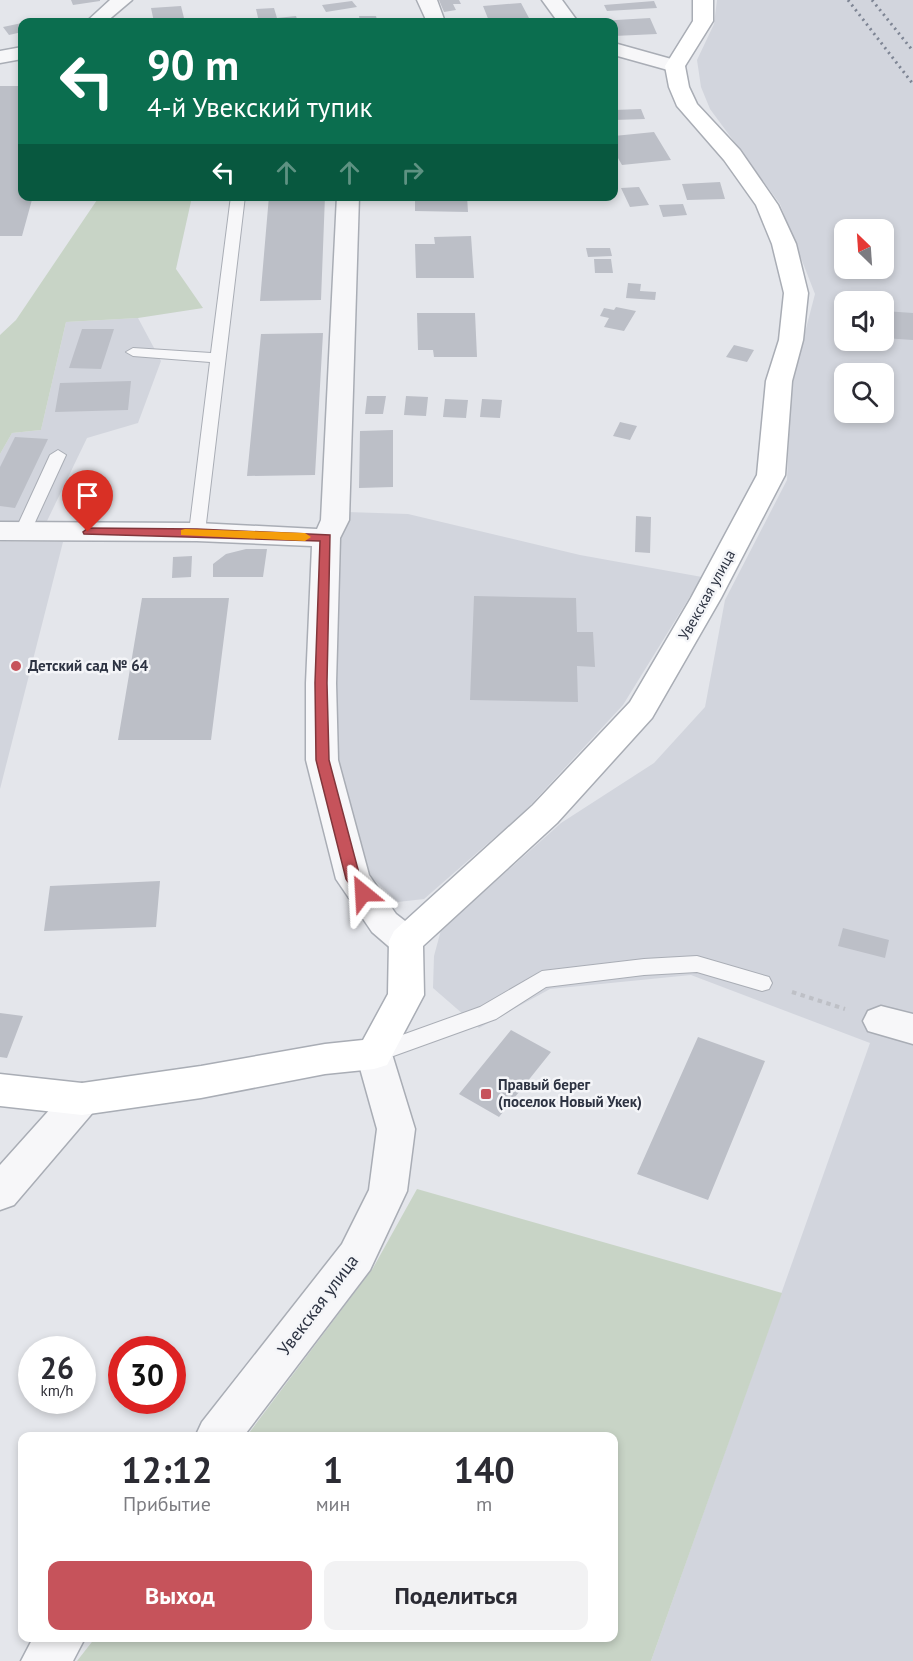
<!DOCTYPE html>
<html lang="ru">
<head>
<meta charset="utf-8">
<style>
	:root { --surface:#fff; --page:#f2f2f3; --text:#2b2b33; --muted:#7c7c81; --accent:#c6535b }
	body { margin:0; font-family:"PT Sans",sans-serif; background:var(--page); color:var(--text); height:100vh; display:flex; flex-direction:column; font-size:22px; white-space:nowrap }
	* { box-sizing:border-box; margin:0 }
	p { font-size:20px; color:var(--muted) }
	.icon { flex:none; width:33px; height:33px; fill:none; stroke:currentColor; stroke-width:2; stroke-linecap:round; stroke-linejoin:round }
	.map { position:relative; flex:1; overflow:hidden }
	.panel { position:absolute; left:18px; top:1432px; width:600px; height:210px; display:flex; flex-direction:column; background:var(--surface); border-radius:12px; box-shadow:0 3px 9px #0003 }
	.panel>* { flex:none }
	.guide { position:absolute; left:18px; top:18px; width:600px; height:183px; border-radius:12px; box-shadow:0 3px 9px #0003; background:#0b6e4f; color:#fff; overflow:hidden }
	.needle { width:39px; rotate:335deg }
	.buttons { position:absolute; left:834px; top:219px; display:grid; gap:12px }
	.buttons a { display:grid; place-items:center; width:60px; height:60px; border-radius:12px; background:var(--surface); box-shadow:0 3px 9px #0003; font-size:30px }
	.speed { position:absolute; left:18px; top:1336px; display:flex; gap:12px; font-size:30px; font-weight:700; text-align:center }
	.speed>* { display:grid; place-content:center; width:78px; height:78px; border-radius:50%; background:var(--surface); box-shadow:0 3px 9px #0003; line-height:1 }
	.speed small { font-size:15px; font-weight:400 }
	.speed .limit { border:9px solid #d22; background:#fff; color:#111 }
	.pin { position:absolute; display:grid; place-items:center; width:51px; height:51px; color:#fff; margin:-62px -26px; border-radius:50% 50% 50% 0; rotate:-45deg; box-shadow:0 0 6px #0007 }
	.pin .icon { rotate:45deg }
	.me { position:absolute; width:66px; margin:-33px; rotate:333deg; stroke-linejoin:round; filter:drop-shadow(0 0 4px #0008) }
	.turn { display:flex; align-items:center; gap:21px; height:126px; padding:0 30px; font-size:27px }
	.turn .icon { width:78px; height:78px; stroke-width:2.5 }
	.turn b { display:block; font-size:42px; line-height:51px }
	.lanes { display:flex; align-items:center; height:57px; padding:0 30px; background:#0003; justify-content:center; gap:30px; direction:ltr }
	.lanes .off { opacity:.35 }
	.eta { display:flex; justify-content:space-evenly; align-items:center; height:102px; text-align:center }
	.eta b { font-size:36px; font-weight:800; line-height:42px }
	.action { display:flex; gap:12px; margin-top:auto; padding:12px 30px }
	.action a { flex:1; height:69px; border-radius:12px; background:var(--accent); color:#fff; font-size:24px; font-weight:800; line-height:69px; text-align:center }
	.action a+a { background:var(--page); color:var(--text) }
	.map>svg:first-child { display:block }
</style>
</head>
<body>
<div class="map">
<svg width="913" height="1661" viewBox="0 0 913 1661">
	<rect width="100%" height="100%" fill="#e4e6eb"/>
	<!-- built -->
	<path fill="#d2d5dd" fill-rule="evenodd" d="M717,0H913V1661H651L870,1043L691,975L550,989L479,1028L433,988L434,956L441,930L561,823L654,763L705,707L725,600L787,480L791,386L815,294L780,204L710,109L701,87L697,60L714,24ZM844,230H884V268H844ZM844,302H884V340H844ZM844,374H884V412H844Z
		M138,318L161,361L138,423L87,438L47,521H0V454L12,433L41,430L66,322Z
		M347,512L408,514L580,555L702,577L623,705L525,811L424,899L398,902L370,876L338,759L334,684L341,532Z
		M0,542H63L0,789Z"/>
	<!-- green -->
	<path fill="#c8d4c6" d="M99,197H192L176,269L203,308L138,318L66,322L41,430L12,433L0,454V335L16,320Z
		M417,1189L782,1293L651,1661H77L95,1638H614V1437H246L373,1268Z"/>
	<!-- building -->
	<path fill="#bcbfc7" d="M71,0H100V1L73,5Z
		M439,0H459L461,4H453L456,10L444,12Z
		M352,1L357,7L326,12L322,5Z
		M654,1L657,8L607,11L604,5Z
		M521,3L529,18L489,21L483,6Z
		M181,6L185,22H154L151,8Z
		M274,8L277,18L296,16L298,22H259L256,9Z
		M359,16H376L377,20L414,18L415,22H360Z
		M650,18L657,34L614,36V22H599V21Z
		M22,23V32L9,35L3,27Z
		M0,86H22V196H33L22,236H0Z
		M641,109L645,119L614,120V110Z
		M654,132L671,160L622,165L614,151V136Z
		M720,182L725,199L687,200L682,184Z
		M639,187L649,205L630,207L621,188Z
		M269,196H325L321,300L260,301Z
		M415,196H467L468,212L415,211Z
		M683,204L687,215L663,217L659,205Z
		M471,236L474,278H416L415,244H435L434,237Z
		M586,248H610L612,256L588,257Z
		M594,259H611L613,273H595Z
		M628,283L641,284L640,291L656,292L655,300L626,298Z
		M616,307L636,311L624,331L604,327L609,318L600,316L604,308L614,310Z
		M884,311L913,313V340L884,338Z
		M417,313H475L477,357H434L433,350H418Z
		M82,329H114L101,369L69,368Z
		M323,333L315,475L247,476L261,334Z
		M734,345L754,350L747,362L726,357Z
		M131,381L128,410L55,412L60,383Z
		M367,396H386L383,414H365Z
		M406,396L428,397L426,416L404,415Z
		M445,399L468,400L466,418L443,417Z
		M482,399L502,400L500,418L480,417Z
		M620,422L637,426L630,440L613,436Z
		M393,430V487L359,488L360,431Z
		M15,437L48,439L15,508L0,506V467Z
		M636,516L651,517L650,553L635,552Z
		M246,549H267L263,577H213V564L226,554Z
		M192,556L191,577L172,578L173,557Z
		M474,596L576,598L577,632H593L595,667L577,666L578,702L470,700Z
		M142,598H229L211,740H118Z
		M160,881L156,927L44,931L50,886Z
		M843,928L889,940L885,958L838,946Z
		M0,1013L23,1016L7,1058L0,1057Z
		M511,1030L551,1052L499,1117L459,1094Z
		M698,1037L765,1061L708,1200L637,1174Z"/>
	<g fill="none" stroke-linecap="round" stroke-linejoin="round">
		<!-- lane casing -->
		<g stroke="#a9adb5" stroke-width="2">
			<path id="lane" d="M231,196H245L205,532L203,536H191L189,532L210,362L133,356L126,352L133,348L211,353Z
				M58,450L66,455L31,531L29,535H17L15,531L50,455Z
				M697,956L769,977L772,983L769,989L762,991L697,972L644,975L546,987L496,1019L374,1063L366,1060L363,1054L366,1048L480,1007L542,971L644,959Z"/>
		</g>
		<!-- street casing -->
		<g stroke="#a9adb5" stroke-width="3">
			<path id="street" d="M110,0H132L106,22H86Z
				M417,0H437L445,22H427Z
				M542,0H562L578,22H558Z
				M614,43L682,62L685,66L682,70L675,72L614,55Z
				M22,47V59L0,63V51Z
				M337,196H359L349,520L340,538L336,683L338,760L369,875L396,914L418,931L423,941L418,951L406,955L394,951L372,932L336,879L306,760V683L312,546L197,541L0,540V522L197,523L317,529L321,520Z
				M881,1006L913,1014V1044L868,1031L863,1021L868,1011Z
				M374,1039L387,1043L392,1054L415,1129L407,1191L370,1270L243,1437H195L202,1422L342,1244L369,1190L377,1129L356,1054L361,1043Z
				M82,1083L95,1088L101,1099L95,1110L14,1205L0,1210V1165L69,1088Z
				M33,1638H85L73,1661H21Z"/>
		</g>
		<!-- secondary casing -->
		<g stroke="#a9adb5" stroke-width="3">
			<path id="secondary" d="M693,0H713V21L685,66L689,87L697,104L740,150L778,205L796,244L808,293L803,340L792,381L785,475L721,598L652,718L557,823L423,946L424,995L387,1065L374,1069L325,1074L201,1098L82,1115L0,1106V1074L82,1083L201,1066L325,1044L363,1040L388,994L389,941L394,931L533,805L630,702L691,598L757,475L766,381L779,340L784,293L772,244L756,205L724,160L677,106L669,87L665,66L693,21Z"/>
		</g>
		<!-- path -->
		<path stroke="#bec0c6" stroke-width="4" stroke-dasharray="4.5 4.5" stroke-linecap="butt" d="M792,992L845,1009"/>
		<!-- lane -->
		<use href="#lane" fill="#f7f7f9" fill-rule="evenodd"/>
		<!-- street -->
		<use href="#street" fill="#f7f7f9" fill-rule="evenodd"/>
		<!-- secondary -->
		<use href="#secondary" fill="#fff" fill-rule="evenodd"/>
		<!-- rail -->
		<path stroke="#7e8594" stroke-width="3" stroke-dasharray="2 4" stroke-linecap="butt" d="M848,0L913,84
			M872,0L913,51"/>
	</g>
	<!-- route -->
	<path fill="#c6535b" stroke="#81363b" stroke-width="1.5" d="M88,528L197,529L330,535L327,683L329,760L360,877L370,893L368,897H358L346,879L316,760L315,683L320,541L84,534L83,532Z"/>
	<!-- slow -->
	<path fill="#f59e0b" d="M185,529L305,533L311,537L305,541L181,535V530Z"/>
	<!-- markers -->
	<g fill="#c6535b" stroke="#f4f5f8" stroke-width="2">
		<circle cx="16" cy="666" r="6"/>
		<rect x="480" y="1088" width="12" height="12" rx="3"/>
	</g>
	<g text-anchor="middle" stroke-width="5" stroke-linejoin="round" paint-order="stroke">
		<!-- street labels -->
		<g font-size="15" fill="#2d3342" stroke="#f4f5f8">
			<text transform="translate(707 595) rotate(-61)" y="5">Увекская улица</text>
		</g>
		<!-- poi labels -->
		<g font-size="15" font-weight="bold" fill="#2d3342" stroke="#f4f5f8" text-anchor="start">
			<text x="28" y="671">Детский сад № 64</text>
			<text x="498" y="1090">Правый берег<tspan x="498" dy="17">(поселок Новый Укек)</tspan></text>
		</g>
		<!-- near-street labels -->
		<g font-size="18" fill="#2d3342" stroke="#f4f5f8">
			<text transform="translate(318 1305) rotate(-53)" y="6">Увекская улица</text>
		</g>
	</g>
</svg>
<div class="buttons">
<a><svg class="needle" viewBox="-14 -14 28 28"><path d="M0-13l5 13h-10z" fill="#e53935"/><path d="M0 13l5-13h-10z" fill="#7c7c81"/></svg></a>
<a><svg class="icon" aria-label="sound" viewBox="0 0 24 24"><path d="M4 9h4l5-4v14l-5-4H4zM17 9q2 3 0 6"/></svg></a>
<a><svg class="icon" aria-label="search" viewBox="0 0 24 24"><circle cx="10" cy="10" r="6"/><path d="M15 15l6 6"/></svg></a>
</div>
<div class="speed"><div>26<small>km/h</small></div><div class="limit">30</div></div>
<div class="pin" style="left:88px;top:532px;background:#d93025"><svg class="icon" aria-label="arrive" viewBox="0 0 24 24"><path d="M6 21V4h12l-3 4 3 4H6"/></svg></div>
<svg class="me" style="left:363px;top:893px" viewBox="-20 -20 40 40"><path d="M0-17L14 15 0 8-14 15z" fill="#c6535b" stroke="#fff" stroke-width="4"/></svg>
<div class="guide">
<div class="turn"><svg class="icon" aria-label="left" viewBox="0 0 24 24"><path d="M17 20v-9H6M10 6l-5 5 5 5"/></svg><div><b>90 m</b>4-й Увекский тупик</div></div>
<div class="lanes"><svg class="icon" aria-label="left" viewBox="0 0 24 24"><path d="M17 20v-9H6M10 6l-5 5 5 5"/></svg><svg class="icon off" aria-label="ahead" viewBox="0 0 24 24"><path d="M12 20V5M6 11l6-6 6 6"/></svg><svg class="icon off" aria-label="ahead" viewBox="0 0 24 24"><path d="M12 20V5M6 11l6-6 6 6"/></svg><svg class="icon off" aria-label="right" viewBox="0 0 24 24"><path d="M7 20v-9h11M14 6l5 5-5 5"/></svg></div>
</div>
<section class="panel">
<div class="eta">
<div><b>12:12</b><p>Прибытие</p></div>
<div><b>1</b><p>мин</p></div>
<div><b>140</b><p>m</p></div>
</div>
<div class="action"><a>Выход</a><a>Поделиться</a></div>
</section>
</div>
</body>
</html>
